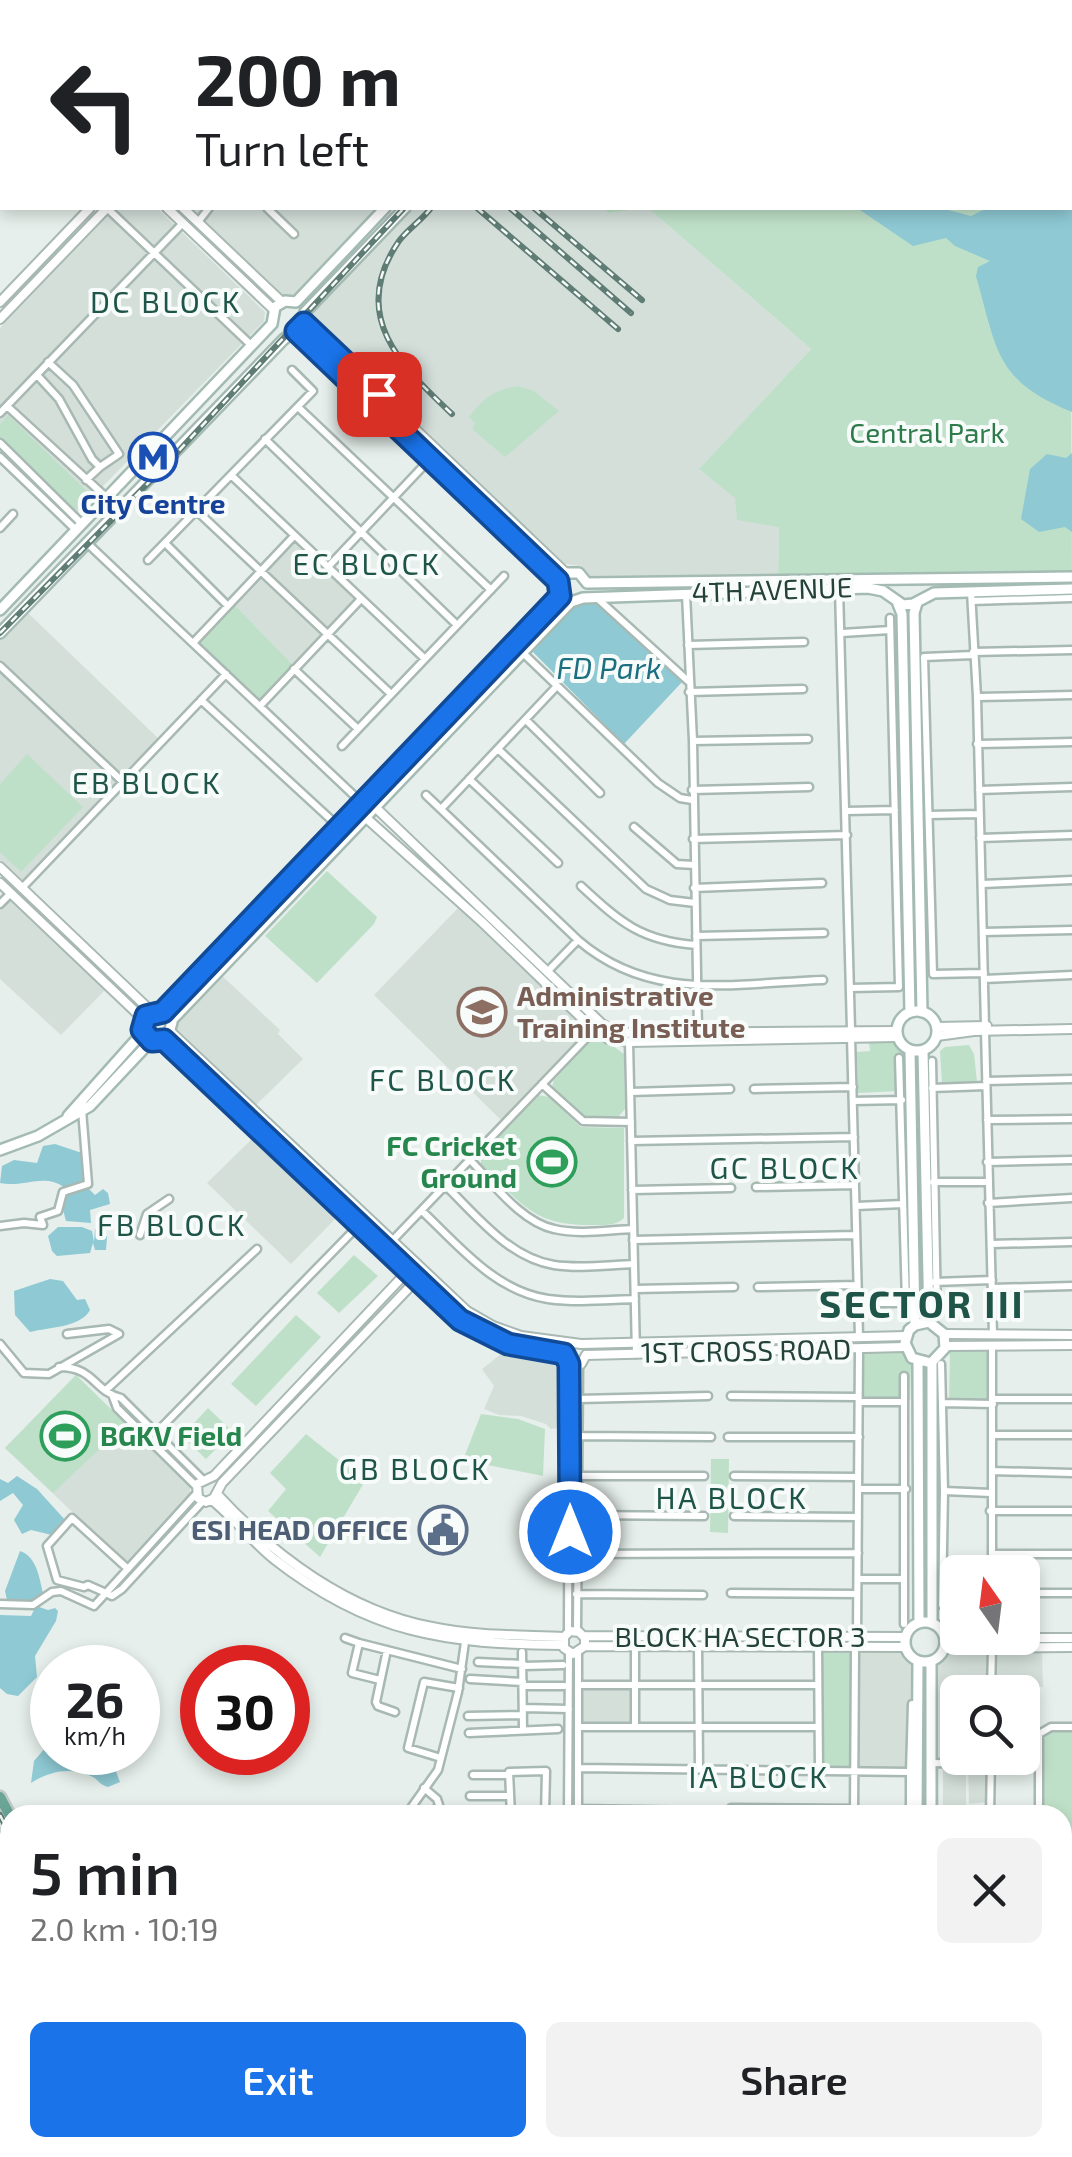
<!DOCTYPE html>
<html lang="en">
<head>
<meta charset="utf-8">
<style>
	:root { --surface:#fff; --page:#f2f2f2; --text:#202124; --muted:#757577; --accent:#1a73e8 }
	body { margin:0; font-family:"Exo 2",sans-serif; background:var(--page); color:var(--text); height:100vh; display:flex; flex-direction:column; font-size:38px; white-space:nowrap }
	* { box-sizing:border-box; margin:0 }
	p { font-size:32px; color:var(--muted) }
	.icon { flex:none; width:55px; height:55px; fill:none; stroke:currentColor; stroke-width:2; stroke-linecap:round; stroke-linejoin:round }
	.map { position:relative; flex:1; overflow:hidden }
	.panel { position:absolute; left:0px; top:1805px; width:1072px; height:352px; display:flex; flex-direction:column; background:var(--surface); border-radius:30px 30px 0 0; box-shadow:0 5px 15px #0003 }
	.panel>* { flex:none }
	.guide { position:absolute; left:0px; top:0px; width:1072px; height:210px; box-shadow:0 5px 15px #0003; background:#fff; color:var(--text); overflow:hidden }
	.needle { width:65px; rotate:346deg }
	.buttons { position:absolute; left:940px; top:1555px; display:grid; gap:20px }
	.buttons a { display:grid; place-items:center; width:100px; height:100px; border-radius:15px; background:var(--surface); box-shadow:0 5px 15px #0003; font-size:50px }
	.speed { position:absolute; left:30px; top:1645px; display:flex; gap:20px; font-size:50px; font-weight:700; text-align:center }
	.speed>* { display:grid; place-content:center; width:130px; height:130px; border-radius:50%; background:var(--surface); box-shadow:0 5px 15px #0003; line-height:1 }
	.speed small { font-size:25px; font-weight:400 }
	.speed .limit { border:15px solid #d22; background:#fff; color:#111 }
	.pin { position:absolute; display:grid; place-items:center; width:85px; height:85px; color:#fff; margin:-42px; border-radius:20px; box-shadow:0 5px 15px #0006 }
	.me { position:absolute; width:110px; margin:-55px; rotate:0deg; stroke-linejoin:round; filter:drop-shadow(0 0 8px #0008) }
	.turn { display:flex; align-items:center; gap:35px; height:210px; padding:0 30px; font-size:45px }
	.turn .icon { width:130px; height:130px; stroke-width:2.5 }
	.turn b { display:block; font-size:70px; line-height:85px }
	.round { display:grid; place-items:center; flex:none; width:105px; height:105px; border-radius:15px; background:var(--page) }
	.head { display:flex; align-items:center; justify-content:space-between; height:170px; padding:0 30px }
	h1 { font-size:60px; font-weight:600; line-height:75px }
	.primary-button { display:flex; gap:20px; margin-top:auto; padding:20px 30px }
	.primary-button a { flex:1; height:115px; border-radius:15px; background:var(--accent); color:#fff; font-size:40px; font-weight:600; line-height:115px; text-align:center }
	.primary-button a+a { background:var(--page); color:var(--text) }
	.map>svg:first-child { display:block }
</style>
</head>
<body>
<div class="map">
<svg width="1072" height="2157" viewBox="0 0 1072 2157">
	<rect width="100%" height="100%" fill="#e6efeb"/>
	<!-- built -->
	<path fill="#d4dfda" d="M115,208H157L265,312L264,321L76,514L0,447V328Z
		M189,208H378L294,295L283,296Z
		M413,208H603L610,213L648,208L811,349L700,468L779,527L778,579L592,578L581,566L565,564L310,320V310Z
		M294,538L358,599L328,632L263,571Z
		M261,573L326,634L295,667L233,603Z
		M26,611L159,739L121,775L0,661V639Z
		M0,670L117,783L22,880L0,860Z
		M11,897L107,988L61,1035L0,979V909Z
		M461,905L591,1029L502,1121L374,995Z
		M219,973L280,1030L278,1034L303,1059L255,1106L176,1031L175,1020Z
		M258,1133L340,1214L291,1264L207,1183Z
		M510,1347L561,1356L567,1365L566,1427L551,1429L546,1424L521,1416L499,1415L484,1409L494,1386L482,1369Z
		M76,1375L190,1486V1496L127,1564L5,1448Z
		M855,1649L904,1650L916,1663L915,1768L855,1767Z
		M946,1650H990V1692H958V1758H989L988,1802L969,1804L968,1761H939V1811H943V1765H966V1811H988V1815H934V1662Z
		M1042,1650L1043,1687L994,1688V1651Z
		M580,1687H633V1725L581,1726Z"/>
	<!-- green -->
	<path fill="#bfe0c8" d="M1070,97L1072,574L778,579L779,527L737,520L735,498L699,469L811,349L648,208L609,213L603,208H1070Z
		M518,386L534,391L559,411L505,457L472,429L475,423L469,417C484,398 494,390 518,386Z
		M8,415L91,495L73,513L0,442V424Z
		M233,603L295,667L260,704L196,642Z
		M27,754L83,807L21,872L0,852V784Z
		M327,871L377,917L374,924L317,983L265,936Z
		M590,1041L609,1043L624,1054L625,1109L618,1117L582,1116L552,1087L554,1080Z
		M893,1041L903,1054L899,1091L858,1093L857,1052L870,1051L869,1042Z
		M969,1045L974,1054L977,1082H960V1086H956L955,1082L942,1083L940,1051L945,1047Z
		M538,1095L549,1097L581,1127L624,1128V1218C615,1226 606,1225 594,1225C533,1226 522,1204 481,1164V1156Z
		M354,1255L378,1276L339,1313L317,1293Z
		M296,1315L321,1337L256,1406L231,1384Z
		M902,1350L911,1364L910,1400L860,1399L861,1351Z
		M950,1351H991L990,1403L949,1402Z
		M76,1375L126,1424L53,1493L5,1448Z
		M208,1408L233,1432L206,1459L182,1436Z
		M481,1414L518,1419L545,1429L543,1476L463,1460Z
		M306,1434L365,1481L320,1557L268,1511L286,1489L270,1473Z
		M711,1459H729L728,1533L710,1532Z
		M820,1649H855V1767L821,1768Z
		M1052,1729H1072V1850L1063,1849L1062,1815H1041V1736Z
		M531,2148H914V2157H531Z"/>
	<!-- water -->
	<path fill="#8ec9d4" d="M1070,132H1072V412C995,381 997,350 976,276L978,267L990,261L955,246L946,238L913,246L857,208H940L971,216L987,208H1070Z
		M1072,453V532L1065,527L1039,532L1021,519L1030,469L1047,454L1066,458Z
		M590,601L604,603L683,681L624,744L533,652L570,610Z
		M55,1144L85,1154V1182L66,1188C42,1172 27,1188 0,1183L2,1166L14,1160L37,1163L43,1146Z
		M88,1188L95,1195L103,1189L108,1193L110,1204L90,1210L91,1223L66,1221L62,1206L65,1194Z
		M58,1227H82L92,1231L94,1242L95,1229L102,1228L107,1237L106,1250H95L93,1243L90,1253L57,1256L52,1251L48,1236Z
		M50,1279L63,1281L77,1300L85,1299L90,1310C80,1328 49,1327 30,1332L15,1315L14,1291Z
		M17,1476L37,1489L66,1521L52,1535L31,1530L22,1534L14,1520L23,1505L13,1493L0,1501V1479L8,1483Z
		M20,1551C37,1557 39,1577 43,1593C31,1603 21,1603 7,1600L5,1591Z
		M36,1606L48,1610L55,1608L58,1611L56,1621L35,1656L37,1677L18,1696L7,1694L0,1688V1615L31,1616Z
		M52,1740V1752L109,1753L120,1782L108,1787C96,1783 100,1779 88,1775C69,1767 48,1772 31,1783L34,1761Z"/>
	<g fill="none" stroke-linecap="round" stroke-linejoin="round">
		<!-- minor casing -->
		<g stroke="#a8b8b2" stroke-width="11">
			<path id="minor" d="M41,0L43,2
				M114,0L116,2
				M189,0L192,2
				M420,0L423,2
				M212,2L215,0
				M413,2L415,0
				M479,2L482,0
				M1045,2L1046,0
				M1062,2L1064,0
				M1070,83L1072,81
				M1070,91H1072
				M107,208L251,345
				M267,208L294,234
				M198,222L209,208
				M37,375L59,399L92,459L100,467L119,454L73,385L48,362
				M7,406L107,498
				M298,407L491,590
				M0,413L183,223
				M265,439L457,625
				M0,443L82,524
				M0,457L76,530
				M231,475L425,659
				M86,480L100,467
				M197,511L391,694
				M0,528L13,514
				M87,543L362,803
				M166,544L228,606
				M148,560L313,391L292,370
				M328,567L430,459
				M839,589L851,1030
				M971,592L977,697L985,1026
				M686,594L693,741L698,1032
				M598,599L688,681
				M972,601L1072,598
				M842,633L890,630
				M193,643L294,536
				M688,645L804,642
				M973,652L1072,650
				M523,653L658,783L680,798L692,800
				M973,655L924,657L933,974L984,973
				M0,666L123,782
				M294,669L358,729
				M689,692L803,689
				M977,697L1072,695
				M201,700L339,827
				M260,706L361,599
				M526,720L600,793
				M693,741L808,739
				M977,744L1072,742
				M342,746L504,576
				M498,749L646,889L670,900L695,903
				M469,779L558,863
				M692,790L809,787
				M979,790L1072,787
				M426,795L578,940C651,1003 734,983 823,980
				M441,809L557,686
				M846,811L895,810
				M929,815L978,814
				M634,827L677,864L694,865
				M980,838L1072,835
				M693,839L847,835
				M982,884L1072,880
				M581,886C620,922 641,941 696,945
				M22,888L226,674
				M694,888L822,883
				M0,904L11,893
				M983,932L1072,930
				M696,936L824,933
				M547,972L578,940
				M984,979L1072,975
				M850,988L899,987L890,618
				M985,1031L993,1335
				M851,1037L859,1337
				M629,1042L636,1354
				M932,1061L937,1311
				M986,1081L1072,1079
				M542,1084L583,1121L631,1122
				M932,1088L986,1086
				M754,1089L853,1087
				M630,1092L730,1089
				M853,1101L902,1100
				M987,1120L1072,1119
				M631,1141L854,1137
				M470,1160C493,1183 521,1222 554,1229C579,1235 608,1230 633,1229
				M987,1162L1072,1160
				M933,1182H987
				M445,1185C476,1215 509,1258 554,1265C580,1269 608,1265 634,1264
				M756,1187L855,1185
				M632,1190L731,1188
				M988,1203L1072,1198
				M856,1206L903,1204
				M422,1211C459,1246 495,1291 548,1299C577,1303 606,1300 635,1299
				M0,1226L24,1223L43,1225L40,1217L58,1211L63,1192L88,1184L82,1110
				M140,1235L147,1214L169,1199
				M633,1240L856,1235
				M392,1241L594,1030
				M991,1244L1072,1242
				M934,1282L992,1280
				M758,1287L857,1285
				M992,1288L1072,1286
				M635,1289L734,1287
				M858,1303H906L899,1058
				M0,1344L24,1373L49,1374L119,1334L109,1329L67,1334
				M941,1364L944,1491
				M59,1367C95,1367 93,1391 121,1398L203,1480
				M106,1390L257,1249
				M731,1396L858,1397
				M113,1397L117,1408L196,1486
				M578,1399L708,1396
				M993,1399H1072
				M859,1402H904
				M942,1403L993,1404
				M155,1434L358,1226
				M993,1435H1072
				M577,1436L711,1437
				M728,1437H859
				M992,1471L1072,1473
				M577,1476H704
				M734,1476L858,1477
				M859,1489H906
				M990,1511H1072
				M577,1515L704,1516
				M734,1516L858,1517
				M577,1554L858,1553
				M992,1554H1072
				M992,1572V1345
				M858,1579H903
				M943,1581L958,1582
				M106,1593L112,1596L122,1589L203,1501
				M106,1593L195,1495
				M731,1593L857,1594
				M1022,1593H1072
				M576,1594L703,1595
				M0,1604L33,1605L52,1592L61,1591L94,1606L106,1593L88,1585L84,1587L57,1580L47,1546L72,1518L128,1569
				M942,1605L944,1491L991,1493
				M904,1624V1376
				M577,1631L579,1364
				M568,1632L569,1364
				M857,1637L859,1349
				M345,1638L359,1643
				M698,1646L699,1769
				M818,1646L819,1770
				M387,1650L376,1702L378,1706L395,1712
				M522,1652L523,1730
				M578,1653V1815
				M478,1662L523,1664
				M523,1666L563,1665
				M470,1679L523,1682
				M380,1680L352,1673L359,1643L462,1669
				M578,1685H817
				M523,1686H564
				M991,1692L992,1648
				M523,1708L569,1709
				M468,1716L523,1715
				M579,1727H817
				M635,1727V1646
				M469,1733L558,1729
				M441,1758L408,1748L424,1682L459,1688
				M931,1763L991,1764
				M579,1768L910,1772L912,1704
				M473,1775H509
				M424,1788L437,1799L439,1805L432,1815
				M470,1796H510
				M731,1808L854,1809
				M578,1809L702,1811
				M474,1813L510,1814
				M406,1815L438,1770L458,1692L465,1642
				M511,1815L509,1772L546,1771L545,1815
				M568,1815L569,1652
				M854,1815L855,1652
				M910,1815V1772
				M990,1815L991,1758
				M1039,1815V1734L1051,1727H1072
				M1062,1852H1072
				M941,2148V2157
				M989,2157L990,2148"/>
		</g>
		<!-- tertiary casing -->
		<g stroke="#a8b8b2" stroke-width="12">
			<path id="tertiary" d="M285,2L288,0
				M302,2L305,0
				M0,31L2,33
				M0,46L2,48
				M167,208L274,310
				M183,208L282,302
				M0,302L90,208
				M0,319L107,208
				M304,323L566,573
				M296,331L558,581
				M375,807L602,1024L612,1030L630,1033L897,1031
				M364,816L482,922L589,1025L608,1039L630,1042L897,1037
				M0,867L152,1012
				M0,883L143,1019
				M937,1027L987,1026
				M171,1032L467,1311L493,1326L521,1336L581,1344L906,1336
				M937,1036L974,1031L1072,1029
				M164,1040L460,1320L508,1344L564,1355
				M411,1261L404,1275L214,1476L197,1484L198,1498L206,1502L214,1498L222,1483L423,1273
				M944,1334L1072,1335
				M945,1346L1072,1345
				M564,1355L566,1362L573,1365L581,1364L586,1355
				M586,1355L905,1347
				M217,1494C274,1556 348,1611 432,1627C475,1636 520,1635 564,1637
				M212,1500C234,1518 252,1541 274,1559C370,1634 445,1644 563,1645
				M584,1636L905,1637
				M944,1637H958
				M1015,1638H1072
				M585,1646V1638L579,1632L570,1631L564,1637V1648L573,1654L585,1646L905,1647
				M944,1648L1072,1647
				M0,1869L10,1886
				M1062,1935H1072
				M1062,1946H1072
				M183,2148L191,2157
				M150,2157L174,2148"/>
		</g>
		<!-- secondary casing -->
		<g stroke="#a4bbb3" stroke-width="14">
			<path id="secondary" d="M581,2L584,0
				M600,2L602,0
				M587,583L1072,577
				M560,596L557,585L565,573H579L587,583
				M917,603L914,613L922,1012
				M898,604L902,614L910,1012
				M0,610L272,324L275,307L285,301L296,302L385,208
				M0,633L284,339L300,328L305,312L405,208
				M897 1031a20 20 0 1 1 40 0a20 20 0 1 1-40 0Z
				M163,1012L560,596
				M171,1021L571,602L583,598L868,588L883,591L903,605L913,604L934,593L1072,589
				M910,1051L915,1325L909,1330L905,1343L912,1358L931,1363L945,1348L944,1334L929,1322L915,1325
				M923,1051L929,1322
				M68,1116L143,1032
				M0,1150L38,1136L90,1106L151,1041L159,1042L168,1037L172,1022L165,1013L152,1012L143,1020L142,1030L151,1041
				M918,1362L919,1623
				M932,1362V1623
				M905 1642a20 20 0 1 1 40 0a20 20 0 1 1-40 0Z
				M917,1815L918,1661
				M931,1815V1662
				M916,2157V2148
				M929,2157V2148"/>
		</g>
		<!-- primary casing -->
		<g stroke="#c2cac8" stroke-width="15">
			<path id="primary" d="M0,1797L10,1816
				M0,1835L10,1854
				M203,2148L211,2157
				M222,2148L230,2157"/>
		</g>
		<!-- minor -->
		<use href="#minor" stroke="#fff" stroke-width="6"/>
		<!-- tertiary -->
		<use href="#tertiary" stroke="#fff" stroke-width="8"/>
		<!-- secondary -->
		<use href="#secondary" stroke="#fff" stroke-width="9"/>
		<!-- primary -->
		<use href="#primary" stroke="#6aa596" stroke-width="10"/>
		<!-- rail casing -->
		<g stroke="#5f7d75" stroke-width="6">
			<path id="rail" d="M603,2L606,0
				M625,2L629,0
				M431,208C422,220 408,229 399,241C348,315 401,366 452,414
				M477,208L618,329
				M510,208L631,313
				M534,208L642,300
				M0,633L161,470L404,208
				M0,1815L10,1835
				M134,2157L136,2148"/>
		</g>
		<!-- rail -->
		<use href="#rail" stroke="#f7fbf9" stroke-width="2.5" stroke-dasharray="8" stroke-linecap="butt"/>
	</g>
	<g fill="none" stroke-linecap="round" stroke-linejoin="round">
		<!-- route casing -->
		<g stroke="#114b97" stroke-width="25">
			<path id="route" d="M379,394L304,323L296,331L558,581L560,596L163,1012L146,1016L142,1030L152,1041L164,1040L460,1320L508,1344L564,1354L569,1364L570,1532"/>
		</g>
		<!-- route -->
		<use href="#route" stroke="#1a73e8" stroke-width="18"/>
	</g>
	<!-- icons -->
	<defs>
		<g id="metro-ring" transform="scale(2.5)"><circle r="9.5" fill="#f7fbf9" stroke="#1a4fb4" stroke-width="1.5"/><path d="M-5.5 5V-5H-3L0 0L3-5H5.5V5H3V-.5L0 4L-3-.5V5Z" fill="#1a4fb4"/></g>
		<g id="university-ring" transform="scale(2.5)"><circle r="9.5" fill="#f7fbf9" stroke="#8d6e63" stroke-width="1.5"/><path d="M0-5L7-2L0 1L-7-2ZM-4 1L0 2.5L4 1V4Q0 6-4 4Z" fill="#8d6e63"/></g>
		<g id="stadium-ring" transform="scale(2.5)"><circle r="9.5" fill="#f7fbf9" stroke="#2e9e5b" stroke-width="1.5"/><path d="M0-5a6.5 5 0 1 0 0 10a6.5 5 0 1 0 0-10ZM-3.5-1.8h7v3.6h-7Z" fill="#2e9e5b"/></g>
		<g id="civic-ring" transform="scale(2.5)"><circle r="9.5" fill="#f7fbf9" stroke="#5c6f8a" stroke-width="1.5"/><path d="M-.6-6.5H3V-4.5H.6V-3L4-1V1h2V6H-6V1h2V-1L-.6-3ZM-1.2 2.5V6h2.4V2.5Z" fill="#5c6f8a"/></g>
	</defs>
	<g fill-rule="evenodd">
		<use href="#metro-ring" x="153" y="457"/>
		<use href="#university-ring" x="482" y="1012"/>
		<use href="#stadium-ring" x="552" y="1162"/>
		<use href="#stadium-ring" x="65" y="1436"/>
		<use href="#civic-ring" x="443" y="1530"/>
	</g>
	<g text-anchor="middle" stroke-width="8" stroke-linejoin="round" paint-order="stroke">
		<!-- park labels -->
		<g font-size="28" fill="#2d7a4b" stroke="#f7fbf9">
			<text x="927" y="443">Central Park</text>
		</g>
		<!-- transit labels -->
		<g font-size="28" font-weight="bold" fill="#164399" stroke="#f7fbf9">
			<text x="153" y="514">City Centre</text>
		</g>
		<!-- street labels -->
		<g font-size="28" fill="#24423a" stroke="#f7fbf9">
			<text transform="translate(772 590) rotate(-2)" y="10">4TH AVENUE</text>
			<text transform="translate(746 1351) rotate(-1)" y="10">1ST CROSS ROAD</text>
			<text x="740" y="1647">BLOCK HA SECTOR 3</text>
		</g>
		<!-- education labels -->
		<g font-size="28" font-weight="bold" fill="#785e54" stroke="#f7fbf9" text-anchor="start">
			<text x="517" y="1006">Administrative<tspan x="517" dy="32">Training Institute</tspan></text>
		</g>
		<!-- leisure labels -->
		<g font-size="28" font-weight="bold" fill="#27864d" stroke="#f7fbf9" text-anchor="end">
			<text x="517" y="1156">FC Cricket<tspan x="517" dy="32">Ground</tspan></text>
			<text x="100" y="1446" text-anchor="start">BGKV Field</text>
		</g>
		<!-- service labels -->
		<g font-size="28" font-weight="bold" fill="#4e5e75" stroke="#f7fbf9" text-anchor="end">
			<text x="408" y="1540">ESI HEAD OFFICE</text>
		</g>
		<!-- neighbourhood labels -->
		<g font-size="30" letter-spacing="2.5" fill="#1f5548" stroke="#f7fbf9">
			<text x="166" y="313">DC BLOCK</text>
			<text x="367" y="575">EC BLOCK</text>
			<text x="147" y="794">EB BLOCK</text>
			<text x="443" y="1091">FC BLOCK</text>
			<text x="785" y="1179">GC BLOCK</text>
			<text x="172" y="1236">FB BLOCK</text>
			<text x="415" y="1480">GB BLOCK</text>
			<text x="732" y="1509">HA BLOCK</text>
			<text x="759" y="1788">IA BLOCK</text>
		</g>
		<!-- water labels -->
		<g font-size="30" font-style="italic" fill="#1c6f80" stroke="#f7fbf9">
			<text x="609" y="679">FD Park</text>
		</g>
		<!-- district labels -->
		<g font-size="38" font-weight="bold" letter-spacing="2.5" fill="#1f5548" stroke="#f7fbf9">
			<text x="922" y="1318">SECTOR III</text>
		</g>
	</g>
</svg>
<div class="buttons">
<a><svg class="needle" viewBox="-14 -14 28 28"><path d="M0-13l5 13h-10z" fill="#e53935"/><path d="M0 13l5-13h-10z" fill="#757577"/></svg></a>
<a><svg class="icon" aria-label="search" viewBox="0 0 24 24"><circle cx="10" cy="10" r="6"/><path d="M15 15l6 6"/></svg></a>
</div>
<div class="speed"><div>26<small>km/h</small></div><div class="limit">30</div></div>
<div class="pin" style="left:379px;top:394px;background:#d93025"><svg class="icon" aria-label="arrive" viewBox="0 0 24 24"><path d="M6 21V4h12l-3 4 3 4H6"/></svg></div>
<svg class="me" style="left:570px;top:1532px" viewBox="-20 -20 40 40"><circle r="17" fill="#1a73e8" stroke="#fff" stroke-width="3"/><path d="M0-11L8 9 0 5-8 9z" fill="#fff"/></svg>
<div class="guide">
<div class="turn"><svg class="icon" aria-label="left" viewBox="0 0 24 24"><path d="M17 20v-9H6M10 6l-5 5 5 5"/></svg><div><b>200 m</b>Turn left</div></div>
</div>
<section class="panel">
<div class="head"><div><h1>5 min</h1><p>2.0 km · 10:19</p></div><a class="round"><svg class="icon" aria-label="close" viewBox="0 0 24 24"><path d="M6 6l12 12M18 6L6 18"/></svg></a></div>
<div class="primary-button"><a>Exit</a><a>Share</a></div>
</section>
</div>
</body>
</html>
